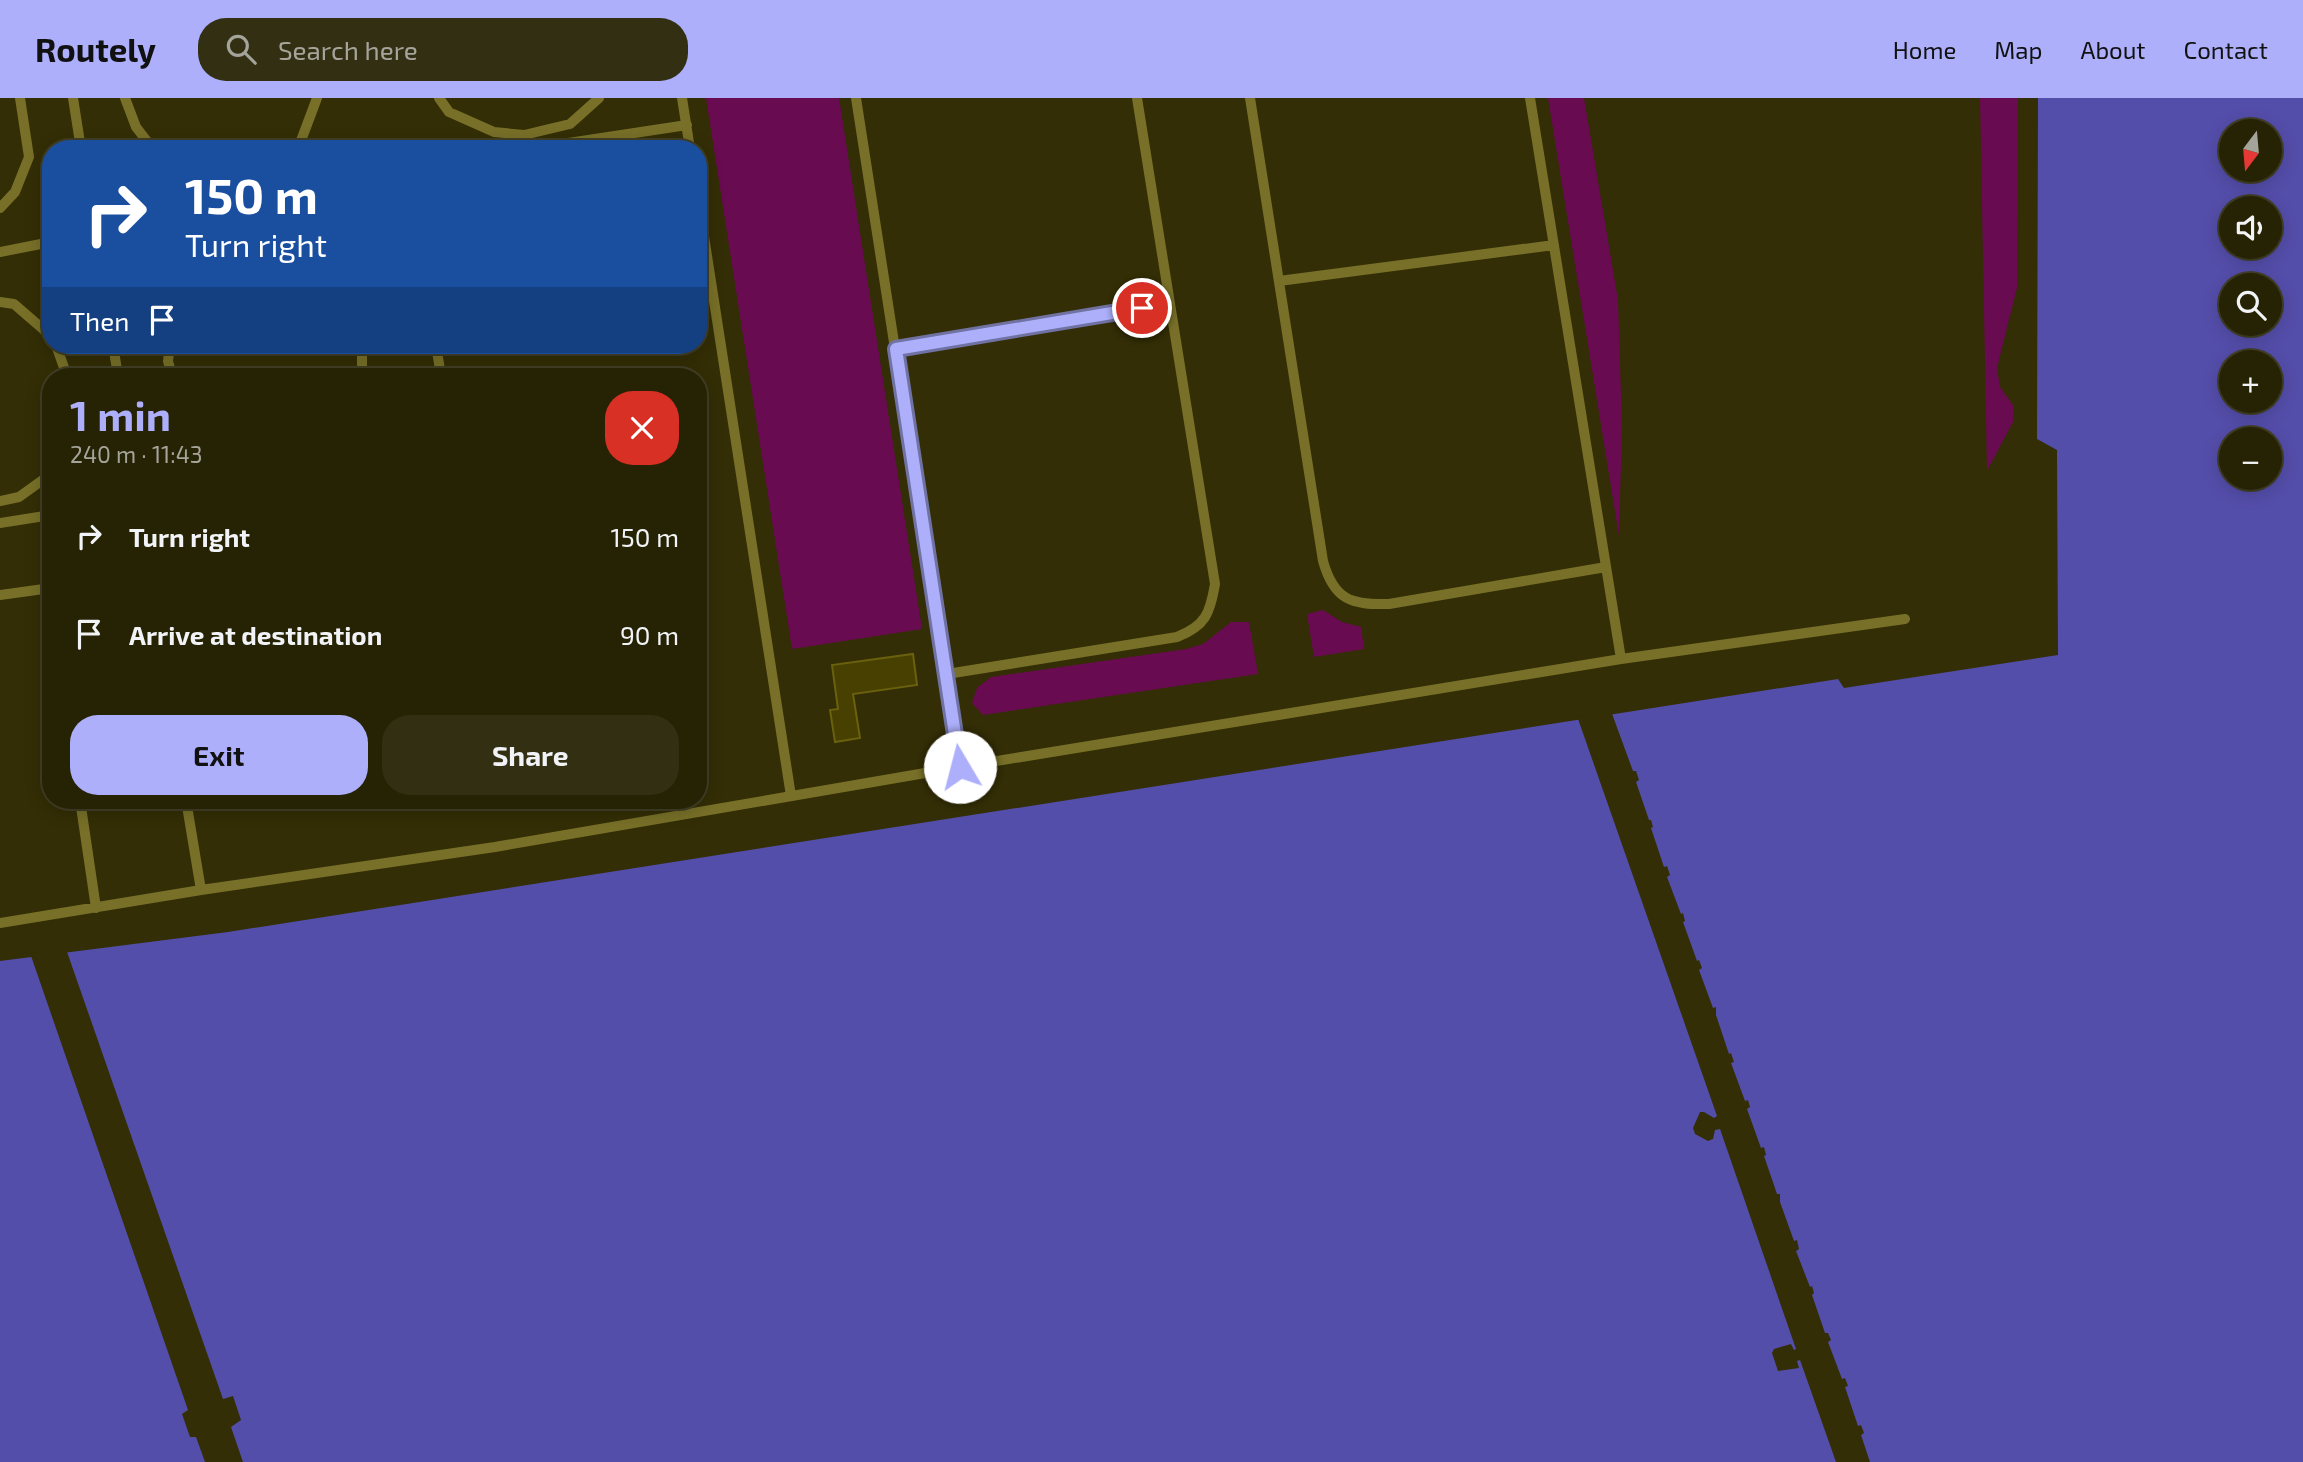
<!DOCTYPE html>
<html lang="en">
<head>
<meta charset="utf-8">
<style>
	:root { --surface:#262204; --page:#322f13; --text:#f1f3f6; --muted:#a4a49a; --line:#423f26; --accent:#adaffb }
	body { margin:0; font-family:"Exo 2",sans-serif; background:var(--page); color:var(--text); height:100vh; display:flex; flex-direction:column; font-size:26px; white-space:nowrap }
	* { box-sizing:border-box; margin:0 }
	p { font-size:23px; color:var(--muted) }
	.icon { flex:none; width:38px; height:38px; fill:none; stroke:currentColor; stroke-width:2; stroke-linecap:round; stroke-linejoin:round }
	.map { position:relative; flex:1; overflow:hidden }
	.details { position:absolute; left:42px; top:270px; width:665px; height:441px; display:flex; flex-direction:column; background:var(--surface); border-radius:28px; box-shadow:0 4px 18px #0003,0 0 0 2px var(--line) }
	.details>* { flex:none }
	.banner { position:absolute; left:42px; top:42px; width:665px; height:214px; border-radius:28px; box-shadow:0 4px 18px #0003,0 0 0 2px var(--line); background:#1a4fa0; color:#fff; overflow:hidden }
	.needle { width:46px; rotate:196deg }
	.controls { position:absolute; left:2219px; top:21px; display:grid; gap:14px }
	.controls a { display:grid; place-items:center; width:63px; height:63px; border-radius:50%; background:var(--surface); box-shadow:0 4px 18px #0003,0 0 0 2px var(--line); font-size:35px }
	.pin { position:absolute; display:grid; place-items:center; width:60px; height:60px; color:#fff; margin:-30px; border:4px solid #fff; border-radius:50%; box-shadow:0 2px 7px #0007 }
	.me { position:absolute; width:77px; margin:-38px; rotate:352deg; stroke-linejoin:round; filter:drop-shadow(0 0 5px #0008) }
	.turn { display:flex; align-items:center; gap:24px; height:147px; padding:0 28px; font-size:32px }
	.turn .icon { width:91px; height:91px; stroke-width:2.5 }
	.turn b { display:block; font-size:49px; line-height:60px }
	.then { display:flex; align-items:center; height:66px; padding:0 28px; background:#0003; gap:14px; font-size:26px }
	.round { display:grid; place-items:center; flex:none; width:74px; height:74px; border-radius:28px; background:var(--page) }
	.overview { display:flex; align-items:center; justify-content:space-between; height:119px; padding:0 28px }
	h1 { font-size:42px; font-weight:700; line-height:52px; color:var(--accent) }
	.action { display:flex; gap:14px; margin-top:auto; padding:14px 28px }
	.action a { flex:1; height:80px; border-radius:28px; background:var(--accent); color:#111; font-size:28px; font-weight:700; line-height:80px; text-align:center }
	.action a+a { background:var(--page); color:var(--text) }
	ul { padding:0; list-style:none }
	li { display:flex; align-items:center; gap:21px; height:98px; padding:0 28px }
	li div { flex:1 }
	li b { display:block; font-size:26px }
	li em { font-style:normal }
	header { display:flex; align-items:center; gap:42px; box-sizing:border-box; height:98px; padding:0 35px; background:var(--accent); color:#111 }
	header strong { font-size:33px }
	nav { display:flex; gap:38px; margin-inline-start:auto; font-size:24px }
	.search { width:490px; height:63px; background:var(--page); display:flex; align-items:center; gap:18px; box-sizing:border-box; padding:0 24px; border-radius:28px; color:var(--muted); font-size:26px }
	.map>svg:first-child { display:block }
</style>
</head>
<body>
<header>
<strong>Routely</strong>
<div class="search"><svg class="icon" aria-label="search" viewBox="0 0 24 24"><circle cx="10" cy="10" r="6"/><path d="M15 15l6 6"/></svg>Search here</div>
<nav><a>Home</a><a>Map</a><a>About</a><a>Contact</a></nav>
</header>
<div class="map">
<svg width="2303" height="1364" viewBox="0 0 2303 1364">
	<rect width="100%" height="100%" fill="#332e05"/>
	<!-- green -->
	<path fill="#690b50" d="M706,0H839L922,531L792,551Z
		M1548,0H1584L1618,202L1622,329L1619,438Z
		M1980,0H2018L2017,190L1997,270L2000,289L2013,307V324L1987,373Z
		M1323,512L1342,524L1361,529L1364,551L1314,559L1307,516Z
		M1231,524H1249L1258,576L983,617L972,605L977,590L991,579L1186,551L1203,546Z"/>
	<!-- water -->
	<path fill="#544eab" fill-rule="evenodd" d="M2038,0H2303V1364H0V863L228,834L1838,581L1844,590L2058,557L2057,352L2037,341ZM2231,33H2270V72H2231ZM2231,110H2270V149H2231ZM2231,187H2270V226H2231ZM2231,264H2270V303H2231ZM2231,341H2270V380H2231Z"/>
	<!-- pier -->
	<path fill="#332e05" d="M1611,613L1633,673H1636L1639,682L1636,684L1649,722H1651L1653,729L1651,730L1664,769L1667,768L1670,777L1667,779L1681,816L1683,815L1685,823L1683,824L1697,863L1699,862L1702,870L1699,872L1713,910L1716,909V917L1729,956L1731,955L1734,964L1731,965L1745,1003L1748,1002L1750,1009L1747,1011L1761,1050L1764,1049L1766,1057L1764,1058L1777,1096H1780V1104L1794,1143L1797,1142L1799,1151L1796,1153L1810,1189L1812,1188L1814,1195L1812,1197L1825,1235H1828L1831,1242L1828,1244L1842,1281L1845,1280L1848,1288L1845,1289L1858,1328L1861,1327L1864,1335L1861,1337L1870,1364H1836L1800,1262L1797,1263L1799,1270L1778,1273L1772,1255L1774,1251L1791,1246L1794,1252L1796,1251L1720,1031L1715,1032L1713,1041L1708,1043L1695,1036L1693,1030L1700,1014H1704L1714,1020L1717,1018L1577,618Z
		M66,851L223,1301L233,1298L241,1322L231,1329L243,1364H205L196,1339H190L182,1316L188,1312L30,855Z"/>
	<!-- building -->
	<path fill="#474000" stroke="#6a600d" stroke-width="2" d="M913,556L917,587L853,596L860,640L835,644L830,612L838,611L832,567Z"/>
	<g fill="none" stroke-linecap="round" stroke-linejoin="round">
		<!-- service -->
		<path stroke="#787028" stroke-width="10" d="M73,0L81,51
			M125,0L136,29L153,51
			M439,0L449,14L494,34L524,37L570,26L599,0
			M682,0L690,51
			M856,0L960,669
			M1250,0L1323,463C1334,502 1351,507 1389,506L1606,469
			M1530,0L1621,561
			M294,51L299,48L317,0
			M529,51L687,27
			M698,100L791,698
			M0,110L15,94L29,59L20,0
			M0,154L51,144
			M1279,183L1554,147
			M0,204L14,206L51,238
			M56,247L67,278
			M113,247L118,278
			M170,247L168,263L172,278
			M436,247L441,278
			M896,251L1169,206
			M362,278V247
			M0,403L19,399L51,376
			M0,425L51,417
			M48,490L51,506
			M0,497L51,490
			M947,576L1177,539C1205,528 1210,516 1215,486L1137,0
			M80,702L96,810
			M186,702L201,792L495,749L960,669L1621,561L1905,521
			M0,825L201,792"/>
	</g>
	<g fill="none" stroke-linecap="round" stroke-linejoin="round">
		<!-- route casing -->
		<g stroke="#7072a3" stroke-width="18">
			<path id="route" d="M960,669L896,251L1142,210"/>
		</g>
		<!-- route -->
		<use href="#route" stroke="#adaffb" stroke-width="12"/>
	</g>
</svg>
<div class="controls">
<a><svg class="needle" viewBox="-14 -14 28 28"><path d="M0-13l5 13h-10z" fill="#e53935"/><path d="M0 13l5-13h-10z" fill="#a4a49a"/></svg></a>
<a><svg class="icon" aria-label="sound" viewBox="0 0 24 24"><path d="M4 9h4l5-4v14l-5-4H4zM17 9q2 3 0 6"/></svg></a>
<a><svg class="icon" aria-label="search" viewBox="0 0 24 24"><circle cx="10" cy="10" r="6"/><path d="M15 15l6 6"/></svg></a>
<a>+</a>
<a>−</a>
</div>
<div class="pin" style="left:1142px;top:210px;background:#d93025"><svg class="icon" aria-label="arrive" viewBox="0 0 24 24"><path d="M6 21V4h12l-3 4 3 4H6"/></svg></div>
<svg class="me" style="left:960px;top:669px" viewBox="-20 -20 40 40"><circle r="19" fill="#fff"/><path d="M0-13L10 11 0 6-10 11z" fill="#adaffb"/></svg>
<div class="banner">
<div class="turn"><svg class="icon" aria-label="right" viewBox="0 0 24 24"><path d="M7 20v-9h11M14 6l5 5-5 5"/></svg><div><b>150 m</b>Turn right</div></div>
<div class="then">Then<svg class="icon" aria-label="arrive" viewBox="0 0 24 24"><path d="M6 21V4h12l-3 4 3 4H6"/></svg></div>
</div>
<section class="details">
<div class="overview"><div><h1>1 min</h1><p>240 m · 11:43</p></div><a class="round" style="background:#d93025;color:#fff"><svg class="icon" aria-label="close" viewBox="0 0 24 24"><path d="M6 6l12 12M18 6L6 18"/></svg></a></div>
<ul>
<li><svg class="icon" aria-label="right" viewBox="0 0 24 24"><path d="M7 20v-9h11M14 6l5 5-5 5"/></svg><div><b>Turn right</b></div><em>150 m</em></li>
<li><svg class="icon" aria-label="arrive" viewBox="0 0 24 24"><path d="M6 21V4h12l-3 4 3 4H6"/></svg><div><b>Arrive at destination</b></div><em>90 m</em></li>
</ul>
<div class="action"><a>Exit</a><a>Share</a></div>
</section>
</div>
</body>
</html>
